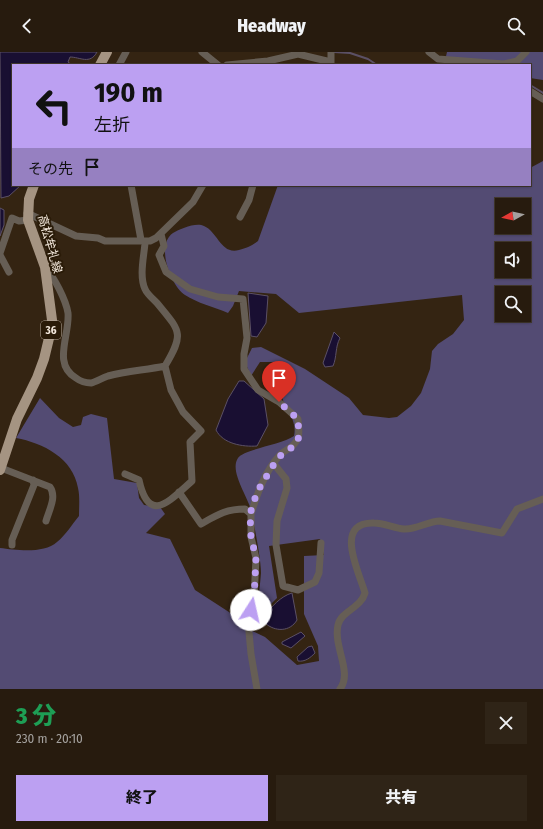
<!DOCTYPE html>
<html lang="ja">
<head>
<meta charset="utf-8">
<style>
	:root { --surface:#271b0e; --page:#2f2417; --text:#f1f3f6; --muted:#a4a19e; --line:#43392e; --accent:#bca0f2 }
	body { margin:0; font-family:"Fira Sans Condensed","Noto Sans JP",sans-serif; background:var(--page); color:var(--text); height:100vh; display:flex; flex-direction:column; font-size:15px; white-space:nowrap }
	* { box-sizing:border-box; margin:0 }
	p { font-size:13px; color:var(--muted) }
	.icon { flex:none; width:22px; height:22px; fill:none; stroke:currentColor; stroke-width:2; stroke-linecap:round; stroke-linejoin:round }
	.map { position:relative; height:637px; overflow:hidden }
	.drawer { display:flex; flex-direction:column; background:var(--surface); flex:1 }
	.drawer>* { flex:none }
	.guide { position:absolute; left:12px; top:12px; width:519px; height:122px; border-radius:0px; box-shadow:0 1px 3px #0004,0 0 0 1px var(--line); background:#bca0f2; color:#111; overflow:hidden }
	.needle { width:26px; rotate:262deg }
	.tools { position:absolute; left:495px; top:146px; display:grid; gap:8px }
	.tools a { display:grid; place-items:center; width:36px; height:36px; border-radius:0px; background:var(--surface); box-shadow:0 1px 3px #0004,0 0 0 1px var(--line); font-size:20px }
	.pin { position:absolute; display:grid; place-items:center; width:34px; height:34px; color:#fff; margin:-41px -17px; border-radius:50% 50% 50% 0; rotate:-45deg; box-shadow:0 0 4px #0007 }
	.pin .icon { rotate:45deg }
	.me { position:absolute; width:44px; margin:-22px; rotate:10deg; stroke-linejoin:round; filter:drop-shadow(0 0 3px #0008) }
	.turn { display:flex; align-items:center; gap:14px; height:84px; padding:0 16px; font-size:18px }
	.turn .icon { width:52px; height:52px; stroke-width:2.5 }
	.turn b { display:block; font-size:28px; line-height:34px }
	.then { display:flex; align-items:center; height:38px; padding:0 16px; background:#0003; gap:8px; font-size:15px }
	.round { display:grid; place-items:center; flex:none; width:42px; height:42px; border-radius:0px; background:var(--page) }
	.head { display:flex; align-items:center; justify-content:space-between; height:68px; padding:0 16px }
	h1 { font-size:24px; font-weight:800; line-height:30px; color:#1e9e55 }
	.primary-button { display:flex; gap:8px; margin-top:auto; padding:8px 16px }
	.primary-button a { flex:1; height:46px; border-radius:0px; background:var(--accent); color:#111; font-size:16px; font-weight:800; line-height:46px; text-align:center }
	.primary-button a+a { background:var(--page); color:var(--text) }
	header { display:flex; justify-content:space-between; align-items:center; height:52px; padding:0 16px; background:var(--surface); font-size:18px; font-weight:800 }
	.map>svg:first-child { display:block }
</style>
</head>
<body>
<header><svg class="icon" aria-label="back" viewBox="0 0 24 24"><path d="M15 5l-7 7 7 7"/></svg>Headway<svg class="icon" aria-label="search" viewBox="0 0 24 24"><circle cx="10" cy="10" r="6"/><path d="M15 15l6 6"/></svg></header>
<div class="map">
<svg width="543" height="637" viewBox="0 0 543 637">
	<rect width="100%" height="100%" fill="#342412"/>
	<!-- forest -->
	<path fill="#534b73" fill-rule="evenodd" d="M447,0H543V28L530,26V13H444Z
		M543,109V637H0V496C16,498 44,502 57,490C66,483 72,472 79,464C79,455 80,444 78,436C73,406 43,391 16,386L40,346L59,366L73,375L81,373L83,365L91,362L107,366L114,427L137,431L139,446L144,453L160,455L165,462L146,481L170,487L195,538L232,562L242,574L265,585L297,613L319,609L318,594L304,562V504L324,503L320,487L269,494L277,546L259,564C257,550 260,536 261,521C261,507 254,472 251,458C248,445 229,419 238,406C244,397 281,393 294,384C298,365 282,356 282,342C282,339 284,336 284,333C285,323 280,317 274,310H260L251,324L245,310L252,296L261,295L305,317L349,346L363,363L389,366L397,365L411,354L421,341L430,317L432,299L438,292L453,282L464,268L462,243L299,261L276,242L239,239L233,254L228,261C214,255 197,251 185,243C171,234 155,193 173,181C180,177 196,170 204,174C218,180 221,203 239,198C247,196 252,194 258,189L278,133H530V116ZM502,153H524V175H502ZM502,197H524V219H502ZM502,241H524V263H502Z"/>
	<!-- water -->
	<path fill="#190f32" stroke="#5b5065" d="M0,0H97C90,13 80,5 70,5L68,10L72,13H13V133H21L9,144L1,146Z
		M0,156L4,158V173L0,184Z
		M248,241L268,244L266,271L257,285L251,284Z
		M334,280L340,286C335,295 337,305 333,314L325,315L323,311Z
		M239,329H244L264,347L268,373L257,394C243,395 223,392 216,378L228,347Z
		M292,541L297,568C290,580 275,580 265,571L264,565C271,555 281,544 292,541Z
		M301,580L305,584L291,596L282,592V590Z
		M312,594L315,601C310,606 305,610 298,609L297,605L308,595Z"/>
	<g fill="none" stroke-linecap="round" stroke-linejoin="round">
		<!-- stream -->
		<path stroke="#5b5065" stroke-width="2" d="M334,0L350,1L368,7L377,13
			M530,33L543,41"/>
		<!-- minor -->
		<path stroke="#665e55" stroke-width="7" d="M202,0L218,13
			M331,0V10
			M429,0L438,7L504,12L517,9L526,0
			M119,13L126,0
			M227,13L268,9L298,2L331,10V13
			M530,39L543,47
			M27,161L76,184L98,186L105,189H150L156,186L193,150L203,133
			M240,165L249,148L253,133
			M161,182L164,194L159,203L166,220L190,237L218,245L243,247L247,286L244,302V317L258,338L279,350L298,367C298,373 300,381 298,386C295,395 286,397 280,403C265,419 257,442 251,462
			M0,201L12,166L19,169L28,168
			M0,203L9,220
			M45,215C54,225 66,248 68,261C70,283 52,312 76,326C80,329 86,331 91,331C96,330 102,326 108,324C127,319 146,318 165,314C185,281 180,279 157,251C153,247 147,242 145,237C139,224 144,204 145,191L141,188L131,133
			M274,412L286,427L287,436L277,469L276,493L283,534L298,538L315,530L319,521L321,491
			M1,416L50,435C57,445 49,458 46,469
			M125,422L139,428C149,474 170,448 192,429L190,390L201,379L183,360L171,338L165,314
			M179,440L201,472C217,463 226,457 245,457L251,462V485L256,506L254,547L248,569L251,602L257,637
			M12,493V488L34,433L33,428
			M340,637C353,620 333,595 338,573C341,559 361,556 365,541C359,520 333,470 374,471C384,471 394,476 404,477C416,478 428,469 440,469L502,481L517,457L543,447"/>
		<!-- primary -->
		<path stroke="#a59482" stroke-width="10" d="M100,13L107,0
			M0,418L17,367L37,326L44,307L51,278L52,268L45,215L28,168L29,147L34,133"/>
	</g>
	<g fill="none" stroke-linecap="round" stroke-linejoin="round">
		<!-- route -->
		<path stroke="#bca0f2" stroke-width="7" stroke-dasharray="0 12.6" d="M251,558L254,547L256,506L251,485L250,462L257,440L274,412L281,403L294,394L299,385L298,367L279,350"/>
	</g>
	<g text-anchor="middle" stroke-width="4" stroke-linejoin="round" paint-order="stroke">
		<!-- shield labels -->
		<rect fill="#2a1b08" stroke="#b7ab9d" stroke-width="1" x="41" y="269" width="20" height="18" rx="3"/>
		<g font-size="11" font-weight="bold" fill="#f4e9dd">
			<text x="51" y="282">36</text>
		</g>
		<!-- street labels -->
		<g font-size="12" fill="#f4e9dd" stroke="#2a1b08">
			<text transform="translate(50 192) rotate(74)" y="4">高松牟礼線</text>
		</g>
	</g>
</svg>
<div class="tools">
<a><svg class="needle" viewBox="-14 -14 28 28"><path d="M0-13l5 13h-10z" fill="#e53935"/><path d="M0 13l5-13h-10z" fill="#a4a19e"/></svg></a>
<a><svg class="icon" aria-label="sound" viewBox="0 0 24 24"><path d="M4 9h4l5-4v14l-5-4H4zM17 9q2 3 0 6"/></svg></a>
<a><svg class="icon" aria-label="search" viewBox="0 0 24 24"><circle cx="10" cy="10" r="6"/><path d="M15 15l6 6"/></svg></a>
</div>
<div class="pin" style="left:279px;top:350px;background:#d93025"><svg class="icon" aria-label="arrive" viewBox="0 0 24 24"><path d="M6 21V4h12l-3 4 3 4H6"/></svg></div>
<svg class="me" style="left:251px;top:558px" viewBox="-20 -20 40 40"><circle r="19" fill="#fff"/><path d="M0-13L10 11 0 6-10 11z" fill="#bca0f2"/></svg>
<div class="guide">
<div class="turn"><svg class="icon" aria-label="left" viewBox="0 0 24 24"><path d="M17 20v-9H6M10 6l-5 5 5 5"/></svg><div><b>190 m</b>左折</div></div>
<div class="then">その先<svg class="icon" aria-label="arrive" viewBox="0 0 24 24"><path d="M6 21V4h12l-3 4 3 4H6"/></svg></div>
</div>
</div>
<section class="drawer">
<div class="head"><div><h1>3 分</h1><p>230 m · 20:10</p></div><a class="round"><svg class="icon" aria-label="close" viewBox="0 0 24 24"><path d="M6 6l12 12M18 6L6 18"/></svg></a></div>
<div class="primary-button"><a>終了</a><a>共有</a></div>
</section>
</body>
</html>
